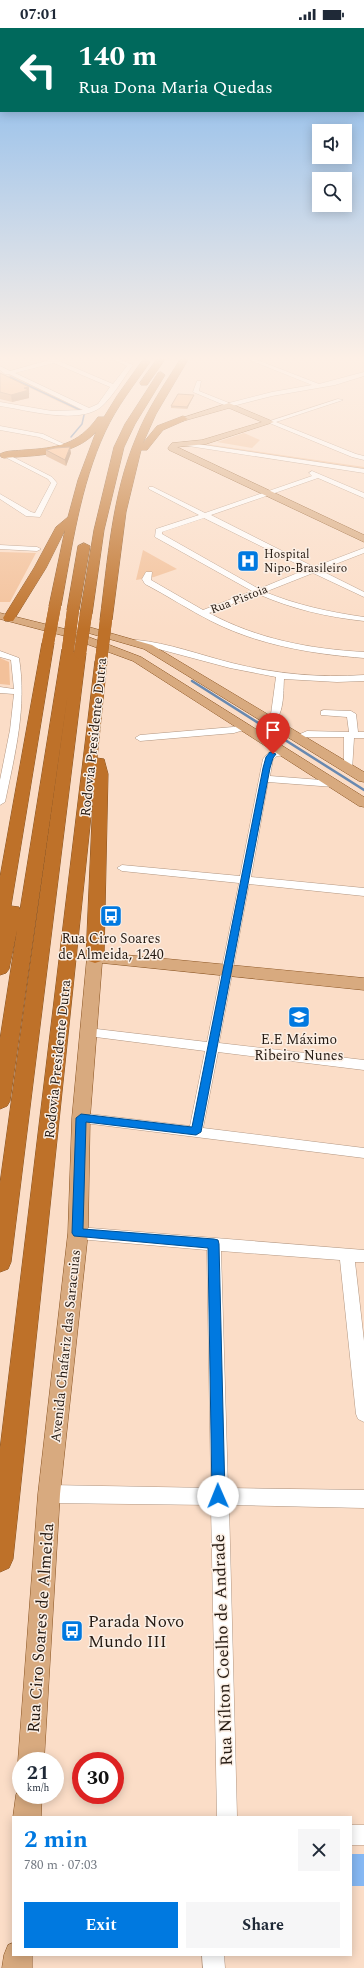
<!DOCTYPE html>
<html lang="en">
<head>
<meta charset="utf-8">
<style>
	:root { --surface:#fff; --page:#f6f6f7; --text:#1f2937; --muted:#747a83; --accent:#0079e0 }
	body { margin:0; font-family:Spectral,serif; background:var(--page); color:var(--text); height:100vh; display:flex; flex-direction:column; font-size:15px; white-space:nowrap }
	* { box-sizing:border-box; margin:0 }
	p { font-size:13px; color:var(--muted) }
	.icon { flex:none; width:22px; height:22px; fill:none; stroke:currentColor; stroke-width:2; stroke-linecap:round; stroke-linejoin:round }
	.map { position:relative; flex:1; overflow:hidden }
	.details { position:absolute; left:12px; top:1788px; width:340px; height:140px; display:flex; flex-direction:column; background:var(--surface); border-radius:0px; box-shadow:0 2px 10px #0003 }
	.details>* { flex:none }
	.top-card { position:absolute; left:0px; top:0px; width:364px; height:84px; box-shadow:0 2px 10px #0003; background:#00695c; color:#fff; overflow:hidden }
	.controls { position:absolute; left:312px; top:96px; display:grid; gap:8px }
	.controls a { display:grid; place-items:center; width:40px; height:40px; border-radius:0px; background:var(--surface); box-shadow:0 2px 10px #0003; font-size:20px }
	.speed { position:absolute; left:12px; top:1724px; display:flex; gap:8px; font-size:20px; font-weight:700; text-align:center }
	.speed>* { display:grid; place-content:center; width:52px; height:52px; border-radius:50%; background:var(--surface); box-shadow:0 2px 10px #0003; line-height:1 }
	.speed small { font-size:10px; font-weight:400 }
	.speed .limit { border:6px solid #d22; background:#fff; color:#111 }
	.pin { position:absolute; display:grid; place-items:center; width:34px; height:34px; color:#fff; margin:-41px -17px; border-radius:50% 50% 50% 0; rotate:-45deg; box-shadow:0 0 4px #0007 }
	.pin .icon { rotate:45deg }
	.me { position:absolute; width:44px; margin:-22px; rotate:359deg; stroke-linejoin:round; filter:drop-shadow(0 0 3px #0008) }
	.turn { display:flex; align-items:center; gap:14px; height:84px; padding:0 12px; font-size:18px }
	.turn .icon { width:52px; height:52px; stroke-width:2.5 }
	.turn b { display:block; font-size:28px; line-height:34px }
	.round { display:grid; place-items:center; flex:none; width:42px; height:42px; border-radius:0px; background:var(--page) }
	.overview { display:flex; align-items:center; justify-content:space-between; height:68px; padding:0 12px }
	h1 { font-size:24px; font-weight:700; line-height:30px; color:var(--accent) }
	.button { display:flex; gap:8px; margin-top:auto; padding:8px 12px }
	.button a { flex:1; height:46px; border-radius:0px; background:var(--accent); color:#fff; font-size:16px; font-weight:700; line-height:46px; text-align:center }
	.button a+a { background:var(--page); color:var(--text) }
	.status { display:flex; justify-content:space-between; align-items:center; height:28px; padding:0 20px; background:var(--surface); direction:ltr }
	.status svg { height:11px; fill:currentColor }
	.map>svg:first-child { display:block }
</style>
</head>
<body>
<div class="status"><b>07:01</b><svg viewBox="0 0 49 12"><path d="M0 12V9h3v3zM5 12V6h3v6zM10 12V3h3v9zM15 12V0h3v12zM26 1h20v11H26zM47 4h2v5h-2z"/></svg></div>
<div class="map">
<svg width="364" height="1940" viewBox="0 0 364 1940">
	<rect width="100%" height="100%" fill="#fbddc7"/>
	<!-- green -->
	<path fill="#f3c19a" d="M10,347L13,348L83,382L78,383L7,349Z
		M244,405L260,412L252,420L217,414Z
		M206,416L364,439V443L194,417Z
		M143,522L177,541L154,549L136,552Z
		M0,524L36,525L10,574H0Z
		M0,630L9,634L10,657L0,656Z"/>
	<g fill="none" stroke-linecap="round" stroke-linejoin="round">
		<!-- stream-far1 -->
		<path stroke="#6989b0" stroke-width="1.5" d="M10,349L80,382
			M71,409L82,396L84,387"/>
		<!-- stream -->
		<path stroke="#6989b0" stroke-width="2.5" d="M192,653L364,762"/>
		<!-- river -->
		<path fill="#86b8f3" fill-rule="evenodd" d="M351,1826H364V1858H351Z"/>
		<!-- minor casing -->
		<g stroke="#b29681" stroke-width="1">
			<path id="minor" d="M45,330L59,331V333L113,356L127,338L110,330H117L133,337C125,348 111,371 101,379C78,397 27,382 0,378V374L52,383L83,382L9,346H5L0,342V338L10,343L49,332ZM54,335L110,359L98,376L89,380L15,345Z
				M245,330H252L319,356L364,344V348L335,357L272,368L229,379L193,364L197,353H201L199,363L229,375L272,364L312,357Z
				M338,371L343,372L276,394L356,426L364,428V432L352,429L267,394Z
				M0,398L43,406L64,416L61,418L39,409L0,402Z
				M184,414L364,441V445L182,417V415Z
				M9,427L52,449L57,455L40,489L26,488L0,471V466L31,484L35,485L51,455L48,451L7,430L6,429Z
				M312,443L364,465V470L318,450L211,487L314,539L364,520V525L320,542L364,564V569L313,545L265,564C297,577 329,584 364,589V593C327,589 292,581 258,566L209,585C257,611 310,621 364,624V630C312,626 258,617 211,593C189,582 168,568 145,556L142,551L146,544H152L151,552L203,582L252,563L155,509L156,501L199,487L149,461V459H153L205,485L312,448L309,445ZM204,490L307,541L259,561L162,506V504Z
				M0,517L37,519L41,521L37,523L0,521Z
				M137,612C169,615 200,627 232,635C276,646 319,650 364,647V653L337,654L284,651C283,663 285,691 270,695L265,692L271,686L276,649L230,640L151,619L134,617V613Z
				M0,623L19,630C27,679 15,726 5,774L0,777V752L10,702L14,666L0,665V659L14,661L11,632L0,629Z
				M324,682L351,683L356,686L358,704H364V710H354L352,742L349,743L344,740V709H308L298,712L293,709L307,703L349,704L347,689L321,687V683Z
				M244,696L247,697V701L234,705L140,713L135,710L140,707L233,699Z
				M278,722H286L291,725L289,727L277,728L273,731L270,748L334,753L339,756L334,759L268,754L251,849L364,860V868L249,856L219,1015L364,1032V1042L218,1024L203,1100L364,1120V1130L76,1094L74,1090L76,1086L81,1085L190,1098L205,1023L88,1008L84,1007L82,1004L84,1001L88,1000L207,1014L239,855L122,843L117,840L122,837L240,848L263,731L268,725Z
				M78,1199L364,1222V1234H355L364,1313V1394L358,1391L356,1386L340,1232L221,1223L228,1460L364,1462V1480L229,1477L237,1789H217L211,1477L49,1475L43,1472L40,1466L43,1460L49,1457L211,1460L207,1222L78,1211L73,1209L71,1205L73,1201Z
				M351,1797H364V1817H351Z
				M202,1927H224L225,1940H203Z"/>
		</g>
		<!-- major casing -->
		<g stroke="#895321" stroke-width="1">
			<path id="major" d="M229,375L274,394L206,416L177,419L364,507V514L169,422L168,420L172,415L202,412L262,394L229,380L183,393L179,391Z
				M0,585L73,603L141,629L364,769V779L359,778L133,633L65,608L0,591Z
				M89,599L152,617L364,744V754L359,753L144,621L85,604L83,602L85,600Z
				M95,924L364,950V962L102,935L90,1090L88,1205L60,1466L44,1733H21V1741L18,1733L38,1466L68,1205L72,1090L87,929L90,925Z
				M21,1757V1767H42L41,1789H13L16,1767Z
				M13,1915V1927H32V1940H2L4,1927L8,1917Z"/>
		</g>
		<!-- highway casing -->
		<g stroke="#895321" stroke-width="1">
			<path id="highway" d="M158,330H166L147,357H141L140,355Z
				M181,330H189L156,386L143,415L157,398L183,388L188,391L163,402L147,422H141L126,484L112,592L106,596L102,595L100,592C108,531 112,467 136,410C147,381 165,356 181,330Z
				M143,332H149L150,334C134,357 117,378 105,404C80,458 72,519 61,578L55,582L49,578L65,502L46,540L15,590L13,593H5L3,590L34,540L56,499L68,489L78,452L96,404C73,429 35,427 4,430L1,429L0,426C7,422 17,423 24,422C57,420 78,417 98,389H104L117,368Z
				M161,344L165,347L135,396L124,419L104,502L92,586L90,589H82L80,586L94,502L114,419L125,396L158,345Z
				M84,515L90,518L79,582L73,586L67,582L78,518Z
				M48,611L54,615L11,878L19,879L20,882L62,621L68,617L72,618L74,625L80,621L86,625L11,1234L8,1241L0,1244V1155L68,664L10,1073L7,1078L0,1081V1011L17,902L9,941L6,945L0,947V849L42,615Z
				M101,629L107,633L97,730L104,731L108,746L104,929L101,933L95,935L89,933L86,929L93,769L13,1531L9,1540L0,1544V1421L95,633Z"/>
		</g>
		<!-- minor -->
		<use href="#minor" fill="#fff" fill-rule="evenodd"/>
		<!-- major -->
		<use href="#major" fill="#d8aa7f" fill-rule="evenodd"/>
		<!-- highway -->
		<use href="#highway" fill="#be7129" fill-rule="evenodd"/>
		<!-- highway-bridge casing -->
		<g stroke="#895321" stroke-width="12" stroke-linecap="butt">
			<path id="highway-bridge" d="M48,615L55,578
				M68,621L73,582
				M80,625L86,586
				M101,633L106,592"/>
		</g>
		<!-- highway-bridge -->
		<use href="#highway-bridge" stroke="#be7129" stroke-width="12"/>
	</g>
	<!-- wall -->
	<path fill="#d8a074" d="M0,345L30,366H29V370L12,374L0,371Z
		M194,367L187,381L171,380V378Z
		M46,422L71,425L66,438L46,428Z"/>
	<!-- shaded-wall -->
	<path fill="#b0825e" d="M29,359V370L12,374L11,367L24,360Z
		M194,367L187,381V379Z
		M70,419L71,425L66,438L65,432Z"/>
	<!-- building -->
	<path fill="#fbba87" stroke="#b0825e" d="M0,345L29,359L24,360L29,362L11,367L0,364Z
		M178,366L194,367L187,379L171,378Z
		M70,419L65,432L46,422L55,420Z"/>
	<!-- sky -->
	<linearGradient id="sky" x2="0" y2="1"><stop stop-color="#81b6ec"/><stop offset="0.55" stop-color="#fdf0e6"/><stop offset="1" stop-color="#fdf0e6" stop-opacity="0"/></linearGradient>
	<rect width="364" height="601" fill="url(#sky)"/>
	<!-- route -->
	<path fill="#0079e0" stroke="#004f92" d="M270,724L276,726L273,730L270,740L201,1104L196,1107L86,1094L83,1201L214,1211L218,1212L219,1216L225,1468L223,1472L218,1474L214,1472L212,1468L208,1220L74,1208L72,1205L76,1090L81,1086L192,1099L263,740L266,729Z"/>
	<!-- icons -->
	<defs>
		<g id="hospital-square" transform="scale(1.15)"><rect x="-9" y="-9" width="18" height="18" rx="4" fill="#0079e0" stroke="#fbefe5"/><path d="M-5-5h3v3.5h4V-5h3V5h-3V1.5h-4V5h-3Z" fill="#fff"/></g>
		<g id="bus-square" transform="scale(1.15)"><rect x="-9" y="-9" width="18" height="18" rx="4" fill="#0079e0" stroke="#fbefe5"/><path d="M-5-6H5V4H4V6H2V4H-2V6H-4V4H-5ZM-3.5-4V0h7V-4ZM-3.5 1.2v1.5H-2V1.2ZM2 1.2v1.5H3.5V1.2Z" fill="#fff"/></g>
		<g id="school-square" transform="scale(1.15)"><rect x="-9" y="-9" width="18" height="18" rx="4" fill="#0079e0" stroke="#fbefe5"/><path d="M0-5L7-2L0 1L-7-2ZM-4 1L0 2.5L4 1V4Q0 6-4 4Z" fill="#fff"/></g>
	</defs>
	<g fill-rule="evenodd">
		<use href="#hospital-square" x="248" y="533"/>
		<use href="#bus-square" x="111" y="888"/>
		<use href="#school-square" x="299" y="989"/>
		<use href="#bus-square" x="72" y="1603"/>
	</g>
	<g text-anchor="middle" stroke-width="3" stroke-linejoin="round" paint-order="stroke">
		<!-- far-poi labels -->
		<g font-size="12" fill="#261b13" stroke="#fbefe5" text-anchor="start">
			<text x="264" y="530">Hospital<tspan x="264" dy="14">Nipo-Brasileiro</tspan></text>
		</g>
		<!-- far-street labels -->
		<g font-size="12" fill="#261b13" stroke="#fbefe5">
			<text transform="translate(239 571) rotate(-21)" y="4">Rua Pistoia</text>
		</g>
		<!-- street labels -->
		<g font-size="14" fill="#261b13" stroke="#fbefe5">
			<text transform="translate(93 709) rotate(-84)" y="5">Rodovia Presidente Dutra</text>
			<text transform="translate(57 1031) rotate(-84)" y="5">Rodovia Presidente Dutra</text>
			<text transform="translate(65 1318) rotate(-84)" y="5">Avenida Chafariz das Saracuias</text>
		</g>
		<!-- poi labels -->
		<g font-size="14" fill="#261b13" stroke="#fbefe5">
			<text x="111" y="915">Rua Ciro Soares<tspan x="111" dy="16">de Almeida, 1240</tspan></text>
			<text x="299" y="1016">E.E Máximo<tspan x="299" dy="16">Ribeiro Nunes</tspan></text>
		</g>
		<!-- near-poi labels -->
		<g font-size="17" fill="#261b13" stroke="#fbefe5" text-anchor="start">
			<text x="88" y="1599">Parada Novo<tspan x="88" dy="20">Mundo III</tspan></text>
		</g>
		<!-- near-street labels -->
		<g font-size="17" fill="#261b13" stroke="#fbefe5">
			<text transform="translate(40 1600) rotate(-86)" y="6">Rua Ciro Soares de Almeida</text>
			<text transform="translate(222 1622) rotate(-92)" y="6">Rua Nílton Coelho de Andrade</text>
		</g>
	</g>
</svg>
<div class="controls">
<a><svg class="icon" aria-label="sound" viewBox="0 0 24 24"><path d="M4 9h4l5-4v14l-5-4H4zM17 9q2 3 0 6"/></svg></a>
<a><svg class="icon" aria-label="search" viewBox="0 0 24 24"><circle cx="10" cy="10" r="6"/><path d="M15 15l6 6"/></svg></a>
</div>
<div class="speed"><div>21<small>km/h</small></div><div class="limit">30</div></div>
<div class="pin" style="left:273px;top:726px;background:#d93025"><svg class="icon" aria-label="arrive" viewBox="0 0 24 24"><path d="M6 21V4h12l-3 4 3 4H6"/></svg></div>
<svg class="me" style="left:218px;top:1468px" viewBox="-20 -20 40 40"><circle r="19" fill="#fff"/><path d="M0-13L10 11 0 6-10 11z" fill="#0079e0"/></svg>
<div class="top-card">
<div class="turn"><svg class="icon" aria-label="left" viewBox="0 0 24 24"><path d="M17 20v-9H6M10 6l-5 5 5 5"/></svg><div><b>140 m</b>Rua Dona Maria Quedas</div></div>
</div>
<section class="details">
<div class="overview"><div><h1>2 min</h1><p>780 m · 07:03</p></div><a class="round"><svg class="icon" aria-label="close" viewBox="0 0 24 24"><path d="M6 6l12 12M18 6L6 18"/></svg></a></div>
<div class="button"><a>Exit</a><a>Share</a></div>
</section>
</div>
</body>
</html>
